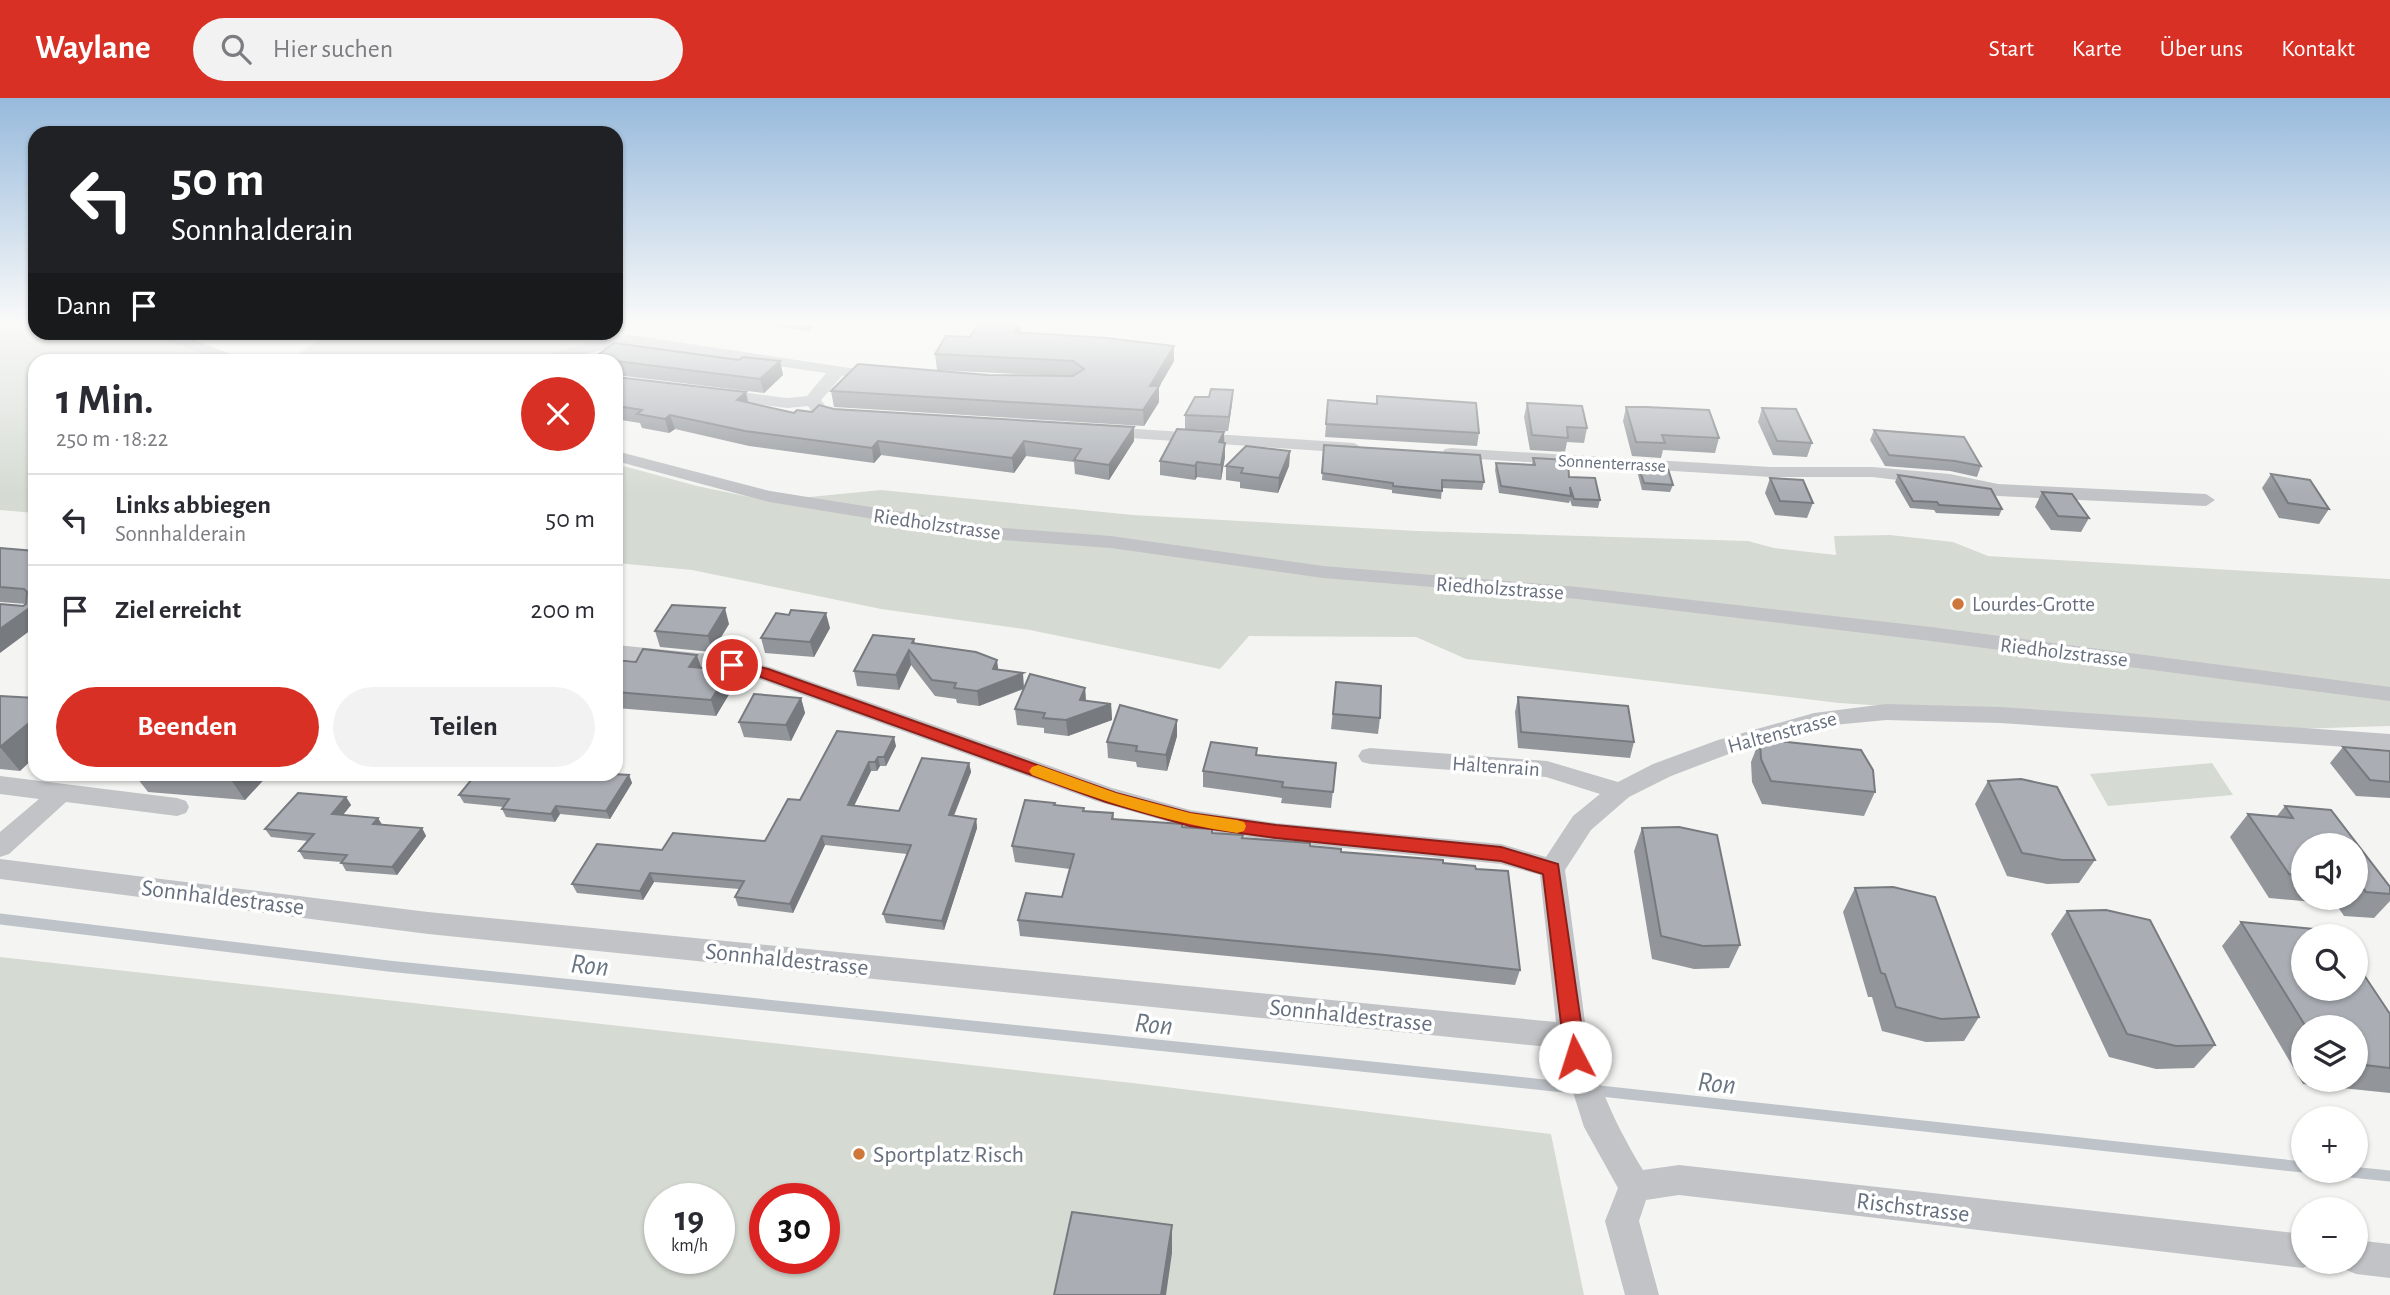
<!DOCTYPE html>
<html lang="de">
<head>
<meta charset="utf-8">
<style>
	:root { --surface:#fff; --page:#f2f2f3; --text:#2b2b33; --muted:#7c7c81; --line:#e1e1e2; --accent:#d93025 }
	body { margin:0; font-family:"Alegreya Sans",sans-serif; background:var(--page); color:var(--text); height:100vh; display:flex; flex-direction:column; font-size:26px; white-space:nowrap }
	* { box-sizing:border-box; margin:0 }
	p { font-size:23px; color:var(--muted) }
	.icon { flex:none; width:38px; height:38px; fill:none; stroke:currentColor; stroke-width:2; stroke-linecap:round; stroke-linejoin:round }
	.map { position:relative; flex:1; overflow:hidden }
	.side { position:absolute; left:28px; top:256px; width:595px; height:427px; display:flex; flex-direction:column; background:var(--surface); border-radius:21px; box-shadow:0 2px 5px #0004 }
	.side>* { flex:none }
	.top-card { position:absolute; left:28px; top:28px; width:595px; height:214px; border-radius:21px; box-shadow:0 2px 5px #0004; background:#202124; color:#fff; overflow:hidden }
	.buttons { position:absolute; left:2291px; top:735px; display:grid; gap:14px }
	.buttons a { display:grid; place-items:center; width:77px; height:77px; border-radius:50%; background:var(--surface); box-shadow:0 2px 5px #0004; font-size:35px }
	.speed { position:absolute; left:644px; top:1085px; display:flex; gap:14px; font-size:35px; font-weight:700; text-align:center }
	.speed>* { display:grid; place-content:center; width:91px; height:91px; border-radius:50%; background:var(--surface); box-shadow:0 2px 5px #0004; line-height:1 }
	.speed small { font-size:18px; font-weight:400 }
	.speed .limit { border:10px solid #d22; background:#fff; color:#111 }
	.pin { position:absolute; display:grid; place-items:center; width:60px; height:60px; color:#fff; margin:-30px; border:4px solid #fff; border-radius:50%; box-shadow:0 2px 7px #0007 }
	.me { position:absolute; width:77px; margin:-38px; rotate:355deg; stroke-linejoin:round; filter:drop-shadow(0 0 5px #0008) }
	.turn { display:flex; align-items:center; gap:24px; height:147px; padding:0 28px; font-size:32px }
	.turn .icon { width:91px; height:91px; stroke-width:2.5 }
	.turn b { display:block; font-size:49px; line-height:60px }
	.then { display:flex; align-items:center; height:66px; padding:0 28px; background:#0003; gap:14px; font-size:26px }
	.round { display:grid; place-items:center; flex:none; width:74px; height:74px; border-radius:37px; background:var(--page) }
	.overview { display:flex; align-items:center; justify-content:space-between; height:119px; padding:0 28px }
	h1 { font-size:42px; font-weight:700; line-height:52px }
	.button { display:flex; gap:14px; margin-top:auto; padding:14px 28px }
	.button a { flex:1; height:80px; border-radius:42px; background:var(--accent); color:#fff; font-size:28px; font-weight:700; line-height:80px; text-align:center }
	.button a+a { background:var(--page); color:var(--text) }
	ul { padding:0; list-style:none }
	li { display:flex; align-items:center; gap:21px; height:91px; padding:0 28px; border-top:2px solid var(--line) }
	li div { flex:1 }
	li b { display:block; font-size:26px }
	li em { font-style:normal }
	header { display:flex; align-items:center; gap:42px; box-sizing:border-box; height:98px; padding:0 35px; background:var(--accent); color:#fff }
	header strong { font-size:33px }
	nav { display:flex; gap:38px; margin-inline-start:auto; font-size:24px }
	.search { width:490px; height:63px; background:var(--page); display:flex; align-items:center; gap:18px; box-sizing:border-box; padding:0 24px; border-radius:38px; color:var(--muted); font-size:26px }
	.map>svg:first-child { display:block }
</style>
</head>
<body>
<header>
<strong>Waylane</strong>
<div class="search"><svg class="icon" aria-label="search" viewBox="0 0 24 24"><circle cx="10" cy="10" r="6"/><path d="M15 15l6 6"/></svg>Hier suchen</div>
<nav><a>Start</a><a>Karte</a><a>Über uns</a><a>Kontakt</a></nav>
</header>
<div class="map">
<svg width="2390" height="1197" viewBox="0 0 2390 1197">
	<rect width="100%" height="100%" fill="#f4f5f2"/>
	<!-- green -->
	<path fill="#d5dbd3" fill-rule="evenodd" d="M616,227H634L616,237L536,262H290L328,235L616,234Z
		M0,228L35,230V234L146,237L172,242L221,262H35V415L0,412Z
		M616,366L697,388L769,403L881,392L1133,417L1417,433L1748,443L1774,450L1836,457L1834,438L1890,437L1953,444L1988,458L2390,481V628L2260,632L1839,605L1466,561L1416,539L1249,538L1220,571L1030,532L881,511L692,472L616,465Z
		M2212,665L2233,697L2108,708L2090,676Z
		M0,859L1141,986L1551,1036L1584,1197H0ZM660,1101H719V1160H660ZM765,1101H824V1160H765Z"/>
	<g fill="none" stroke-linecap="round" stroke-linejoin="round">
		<!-- stream -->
		<path stroke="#bdc3c9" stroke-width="11" d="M0,821L388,868L1507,983L2303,1069
			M2341,1073L2390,1078"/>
		<!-- minor -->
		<path fill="#c1c3c6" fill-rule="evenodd" d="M19,227H35V233L21,230Z
			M132,234H174L238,259L240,262H219L163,241L139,239Z
			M631,237L856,271L858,274L856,277L842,278L821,302L826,309L850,314L853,318L844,323L814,317L808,308L787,310L718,301L710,296L718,291L787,300L807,298L826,275L631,247C600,249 570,265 539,262L541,259L605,239Z
			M1106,329L1354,345L1363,350L1354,355L1100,338L1097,334L1100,330Z
			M1451,350L1771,369H1872L1950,376L1998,386L2206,396L2215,402L2206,408L1998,398L1950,388L1872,379H1771L1445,359L1442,355L1445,351Z
			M616,353L770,393L1003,430L1111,438L1323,468L1578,489L1931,529L2390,589V603L1931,543L1578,501L1323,480L1111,450L1003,442L769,404L616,363Z
			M616,547L718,557L770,569L1112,690L1190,712L1276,725L1501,746L1546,759L1573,718L1600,696L1546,679L1370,666L1362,664L1358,658L1362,652L1370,650L1547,663L1618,684L1653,666L1718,642L1814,615L1886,606L2000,609L2390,636V652L2000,625L1886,622L1823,628L1734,654L1671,678L1629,699L1591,732L1565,772L1586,932C1591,941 1588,953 1592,963C1606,1005 1620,1034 1643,1072L1679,1067L2303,1136V1164H2315L2303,1170L1679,1097L1646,1102L1639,1123L1659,1197H1625L1605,1123L1618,1090L1584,1029L1559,950L428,836L0,781V761L428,814L1556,924L1540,777L1501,766L1276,743L1190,730L1096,703L756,580L718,571L616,561Z
			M0,678L177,700L186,703L189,709L186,715L177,718L66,704L9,756L0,759V734L39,701L0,696Z
			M2356,1142L2390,1146V1180L2356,1176L2344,1171L2341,1164H2356Z"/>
	</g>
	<!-- wall -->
	<path fill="#92969b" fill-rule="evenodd" d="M764,227H815L808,233Z
		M977,227H1020L1021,235L1174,248V263L1159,289V304L1144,328L834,309L831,293L988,277L1061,278L937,272L935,256L970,239Z
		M616,262H739L780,263L783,277L764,295L616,277Z
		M616,279L794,315L812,314L834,311L1134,329V343L1109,382L1075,376L1074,364L1026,358L1014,375L881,357L874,365L749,348L675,331L669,335L642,330L640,325L621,322L620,318H616Z
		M1233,292L1232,306L1228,333L1185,331V317L1209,299Z
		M1328,302L1377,306L1479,335L1477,348L1325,339Z
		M1527,305L1587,330L1584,345L1567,344L1565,354L1530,352L1524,319Z
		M1626,309L1719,340L1715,355L1663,352L1661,360L1632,358L1623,323Z
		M1762,310L1812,345L1807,359L1773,357L1758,324Z
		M1874,332L1981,368L1977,379L1950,373L1885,368L1870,342Z
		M1224,334L1225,359L1221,382L1197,379L1195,382L1160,377V363Z
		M1324,347L1484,384L1482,392L1442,390L1441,401L1392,395V392L1322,382Z
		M1290,353L1289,368L1278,395L1240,390V384L1226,382V368Z
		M1533,360L1569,379L1600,402L1598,410L1572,408L1570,402L1569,405L1499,395L1495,372L1496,365L1532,367Z
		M1638,366L1673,387L1670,394L1642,392L1637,373Z
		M2271,376L2329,411L2319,426L2279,420L2262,390Z
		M1898,377L2002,411L1999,418L1936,415L1934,412L1910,410L1895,384Z
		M1770,380L1813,405L1807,420L1775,417L1765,395Z
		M2042,394L2089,420L2081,434L2051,432L2035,409Z
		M0,450L35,453V529L23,508L26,506L0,504Z
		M729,526L712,554L660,549L655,533Z
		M830,530L814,559L765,555L761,540Z
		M914,541L915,545L999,572L1024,590H1085L1086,603L1111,606L1112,622L1068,638L1044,635V630L1017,627L1015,611L1024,591L979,608L957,605L956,601L935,598L911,567L899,592L857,588L854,573Z
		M616,562L701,570L734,588L716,618L616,610Z
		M1336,584L1380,620L1378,636L1331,631Z
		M0,598L20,673L0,671Z
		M1518,599L1634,644L1630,660L1518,650L1515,614Z
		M801,600L805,615L791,643L744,639L739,624Z
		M1177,622V638L1167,673L1137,669L1136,664L1108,660L1107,644Z
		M1760,641L1875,694L1864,718L1762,706L1752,684L1751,664Z
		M896,648L886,668H880L877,673H871L854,708L899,713L969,665L971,674L954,718L976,721L977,730L944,832L886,825L883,816L907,756L825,747L793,815L738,808L735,799L739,791L654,784L643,802L577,795L572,786L662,752L765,743L800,702Z
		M2343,649L2390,653V700L2356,698L2330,665Z
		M1257,657L1336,665L1331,710L1281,705L1282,700L1203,689V673Z
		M134,676H269L245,702L148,694Z
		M629,677L632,685L610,721L560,716L555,724L506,719L502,711L504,709L464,705L459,697Z
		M1988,683L2095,762L2079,785L2047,786L2007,778L1975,706Z
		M346,699L351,707L343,717L383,727L422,730L426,738L397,777L346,773L341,764L304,761L299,753L308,743L271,739L265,731Z
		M1055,705V707L1084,713L1113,715L1114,721L1182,729L1242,740L1310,748L1341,754L1443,765L1476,771L1520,872L1515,887L1383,873L1020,838L1018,822L1062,799L1070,771L1015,764L1012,748Z
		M2285,708L2331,712L2390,789V803L2374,820L2344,818L2336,806L2269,800L2230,739L2248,716L2277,718ZM2303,747H2356V800H2303Z
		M1642,730L1740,847L1729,870L1694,871L1652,861L1634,753Z
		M1855,790L1979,919L1964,943L1926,944L1882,933L1872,899H1868L1843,814Z
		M2067,813L2215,947L2194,970L2156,971L2109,959L2051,836Z
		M2241,824L2390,916V995L2303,986L2222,848ZM2303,929H2356V982H2303Z"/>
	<!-- shaded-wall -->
	<path fill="#777a7e" d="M807,227H815L808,233Z
		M1017,227H1020L1021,236L1014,234Z
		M1174,248V263L1159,289V304L1144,328L1143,312L1150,288Z
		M780,263L783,277L764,295L760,281Z
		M1233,292L1232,306L1228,333L1229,319Z
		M746,294L749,308L737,302Z
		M670,317L675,331L669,335L665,321Z
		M1134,329V343L1109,382V367Z
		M1224,334V348L1219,344Z
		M878,343L881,357L874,365L872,350Z
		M1024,343L1026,358L1014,375L1012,360Z
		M1225,345V359L1221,382V367Z
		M1290,353L1289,368L1278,395L1279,380Z
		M1197,364V379L1195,382V368Z
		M35,506V529L0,555V531Z
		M725,510L729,526L712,554L708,538Z
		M826,515L830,530L814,559L810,544Z
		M909,552L911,567L899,592L896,577Z
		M697,557L702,572L689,569Z
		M997,562L999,577L1023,575L1024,590L979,608L977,593L993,571Z
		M730,572L734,588L716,618L711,602Z
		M1085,590L1086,606H1111L1112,622L1068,638L1066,622L1080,602Z
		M801,600L805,615L791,643L786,627Z
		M35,620V659L20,673L0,649Z
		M1177,622V638L1167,673L1166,657Z
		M894,639L896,648L886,668L884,659Z
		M878,659L880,668L877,673L875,664Z
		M869,664L871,673L850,716L848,707Z
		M969,665L971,674L950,726L949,717Z
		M232,676H269L245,702L229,679Z
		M629,677L632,685L610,721L606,713Z
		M346,699L351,707L337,724L332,716Z
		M556,708L560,716L555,724L551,716Z
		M378,720L383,728L373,726Z
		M976,721L977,730L944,832L942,823Z
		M422,730L426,738L397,777L392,769Z
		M822,738L825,747L793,815L790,806Z
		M650,775L654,784L643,802L640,793Z
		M1172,1127V1155L1166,1197H1161Z"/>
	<!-- building -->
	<path fill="#aaaeb4" stroke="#777a7e" stroke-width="2" d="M977,227H1017L1014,234L1107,240L1174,248L1150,288H1159L1143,312L831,293L858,266L988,277L1073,278L1084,271L1073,263L935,256L946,238L970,239Z
		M614,245L739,262L743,259L780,263L760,281L616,263V262H591Z
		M616,279L746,294L737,302L794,315L797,312L812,314L819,307L834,311L1134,329L1109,367L1074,362L1081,351L1024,343L1012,360L878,343L872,350L745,333L670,317L665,321L637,316L642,312L617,308L621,305L616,304Z
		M1211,291L1233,292L1229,319L1185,317L1195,299H1209Z
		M1377,298L1476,305L1479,335L1326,326L1328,302L1377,306Z
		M1527,305L1582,308L1587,330L1567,329L1568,340L1532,337Z
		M1626,309H1646L1709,312L1719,340L1662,337L1665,345L1636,344Z
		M1762,310L1796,311L1812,345L1777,343Z
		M1177,331L1224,334L1219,344L1225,345L1221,367L1197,364L1195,368L1160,363Z
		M1874,332L1964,339L1981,368L1955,363L1889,357Z
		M1324,347L1480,357L1484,384L1442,382V393L1393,388V385L1322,375Z
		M1246,348L1290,353L1279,380L1241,375L1243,370L1226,368Z
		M1533,360L1568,362L1569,379L1595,380L1600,402L1574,401L1570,389L1571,398L1501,388L1496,365L1535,367Z
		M1638,366L1667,368L1673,387L1644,385Z
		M2271,376L2310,382L2329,411L2288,405Z
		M1898,377L1991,391L2002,411L1939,407L1937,404L1913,403Z
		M1770,380L1803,382L1813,405L1780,403Z
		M2042,394L2072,396L2089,420L2058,418Z
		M0,450L35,453V506L0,531V506L23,508L26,506L27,494L24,491L0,489Z
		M672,507L725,510L708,538L655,533Z
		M791,512L826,515L810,544L761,540L776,515L789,517Z
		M873,537L914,541L912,545L976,554L997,562L993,571L1023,575L977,593L954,590L956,585L932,582L909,552L896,577L854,573Z
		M643,551L697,557L689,569L730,572L711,602L616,594V562L636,564Z
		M1030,576L1085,590L1080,602L1111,606L1066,622L1043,620L1045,615L1015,611Z
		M1336,584L1381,588L1380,620L1333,616Z
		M754,596L801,600L786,627L739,624Z
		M0,598L35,600V620L0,649Z
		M1518,599L1628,608L1634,644L1521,634Z
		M1120,607L1177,622L1166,657L1136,653L1137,648L1107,644Z
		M837,633L894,639L884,659H878L875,664H869L848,707L899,713L922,660L969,665L949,717L976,721L942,823L883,816L911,747L822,738L790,806L735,799L744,783L650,775L640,793L572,786L597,746L662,752L673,735L765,743L788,701L800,702Z
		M1760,641L1861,652L1873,672L1875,694L1771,683L1761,661Z
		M1211,644L1257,650L1256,657L1336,665L1333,694L1282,689L1283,684L1203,673Z
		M2343,649L2390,653V684L2370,682Z
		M191,676H232L229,679Z
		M476,676H613L629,677L606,713L556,708L551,716L502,711L509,701L459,697Z
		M2021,681L2057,689L2095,762H2062L2022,755L1988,683Z
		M298,695L346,699L332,716L378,720L373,726L422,730L392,769L341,765L347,757L299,753L314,736L265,731Z
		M1025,702L1055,705L1054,707L1084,710L1083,713L1113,715L1112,721L1182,726V729L1212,731V735L1243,737L1242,740L1310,745V748L1341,751V754L1443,762V765L1475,768L1476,771L1508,773L1520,872L1385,857L1018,822L1026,795L1062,799L1074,756L1012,748Z
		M2285,708L2331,712L2390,789V796L2366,794L2357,782H2356V747H2303V778L2289,776L2248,716L2293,720Z
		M1679,729L1717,737L1740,847L1703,848L1661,838L1642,730Z
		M1893,789L1935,799L1979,919L1941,921L1896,909L1885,876L1881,875L1855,790Z
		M2106,812L2150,822L2215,947L2176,948L2127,936L2067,813Z
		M2241,824L2334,833L2337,838H2303V891H2356V865L2390,916V970L2356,966V929H2306Z
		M1072,1114L1172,1127L1161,1197H1054Z"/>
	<!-- sky -->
	<linearGradient id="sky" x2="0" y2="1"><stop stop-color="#97badc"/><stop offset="0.57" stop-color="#fafaf9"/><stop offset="1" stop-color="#fafaf9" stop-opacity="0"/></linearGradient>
	<rect width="2390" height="395" fill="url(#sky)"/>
	<!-- route -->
	<path fill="#d93025" stroke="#8d1f18" stroke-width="2" d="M732,562L768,571L1116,695L1190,715L1276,727L1501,749L1558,766L1586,959L1583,965L1575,968L1568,965L1565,959L1543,776L1501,763L1276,740L1190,728L1106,704L758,578L726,571L724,567L726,564Z"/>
	<!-- slow -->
	<path fill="#f59e0b" d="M1038,667L1116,695L1190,715L1237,722L1244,724L1246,728L1244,733L1237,735C1166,724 1099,702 1032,677L1029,673L1032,669Z"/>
	<!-- markers -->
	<g fill="#cd773a" stroke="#fff" stroke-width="2.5">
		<circle cx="1958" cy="506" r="7"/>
		<circle cx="859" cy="1056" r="7"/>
	</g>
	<g text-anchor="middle" stroke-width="7" stroke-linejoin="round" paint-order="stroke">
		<!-- far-street labels -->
		<g font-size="18" fill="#67707f" stroke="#fff">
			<text transform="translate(1612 365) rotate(3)" y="6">Sonnenterrasse</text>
		</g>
		<!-- street labels -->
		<g font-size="21" fill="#67707f" stroke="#fff">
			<text transform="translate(937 426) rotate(8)" y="7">Riedholzstrasse</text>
			<text transform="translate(1500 490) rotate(4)" y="7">Riedholzstrasse</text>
			<text transform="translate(2064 554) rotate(7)" y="7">Riedholzstrasse</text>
			<text transform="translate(1782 634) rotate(-15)" y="7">Haltenstrasse</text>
			<text transform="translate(1496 668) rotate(4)" y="7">Haltenrain</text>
		</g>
		<!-- poi labels -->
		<g font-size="21" fill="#67707f" stroke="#fff" text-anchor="start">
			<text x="1972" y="513">Lourdes-Grotte</text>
		</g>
		<!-- near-street labels -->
		<g font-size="24" fill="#67707f" stroke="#fff">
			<text transform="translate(223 799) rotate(7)" y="8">Sonnhaldestrasse</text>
			<text transform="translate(787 861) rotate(6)" y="8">Sonnhaldestrasse</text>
			<text transform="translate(1351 917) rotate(6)" y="8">Sonnhaldestrasse</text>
			<text transform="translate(1913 1109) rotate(7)" y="8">Rischstrasse</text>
		</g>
		<!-- near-poi labels -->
		<g font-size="24" fill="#67707f" stroke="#fff" text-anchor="start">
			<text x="873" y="1064">Sportplatz Risch</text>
		</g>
		<!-- near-water labels -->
		<g font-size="28" font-style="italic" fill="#697783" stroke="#fff">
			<text transform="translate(590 866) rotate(6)" y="10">Ron</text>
			<text transform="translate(1154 925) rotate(6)" y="10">Ron</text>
			<text transform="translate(1717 984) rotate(6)" y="10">Ron</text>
		</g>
	</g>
</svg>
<div class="buttons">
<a><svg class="icon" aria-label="sound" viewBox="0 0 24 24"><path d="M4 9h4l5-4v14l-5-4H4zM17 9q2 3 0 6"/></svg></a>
<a><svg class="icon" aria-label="search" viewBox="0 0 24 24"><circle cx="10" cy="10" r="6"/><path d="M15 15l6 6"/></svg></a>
<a><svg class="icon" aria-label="layers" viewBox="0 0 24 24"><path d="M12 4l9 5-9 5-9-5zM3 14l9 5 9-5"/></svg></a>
<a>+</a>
<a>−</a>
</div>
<div class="speed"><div>19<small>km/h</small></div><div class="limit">30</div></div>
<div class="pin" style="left:732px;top:567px;background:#d93025"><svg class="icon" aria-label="arrive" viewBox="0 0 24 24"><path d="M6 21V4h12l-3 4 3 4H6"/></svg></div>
<svg class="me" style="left:1575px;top:959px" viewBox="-20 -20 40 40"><circle r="19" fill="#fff"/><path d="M0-13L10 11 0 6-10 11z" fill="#d93025"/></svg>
<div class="top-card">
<div class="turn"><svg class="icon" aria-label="left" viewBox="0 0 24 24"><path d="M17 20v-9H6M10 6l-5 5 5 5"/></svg><div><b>50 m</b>Sonnhalderain</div></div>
<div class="then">Dann<svg class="icon" aria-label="arrive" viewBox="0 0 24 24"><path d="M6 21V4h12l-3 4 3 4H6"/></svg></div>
</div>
<section class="side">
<div class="overview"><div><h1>1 Min.</h1><p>250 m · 18:22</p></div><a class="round" style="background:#d93025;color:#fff"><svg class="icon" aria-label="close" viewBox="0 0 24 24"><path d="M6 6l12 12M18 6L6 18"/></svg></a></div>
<ul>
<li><svg class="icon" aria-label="left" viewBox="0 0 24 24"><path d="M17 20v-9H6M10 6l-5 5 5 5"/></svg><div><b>Links abbiegen</b><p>Sonnhalderain</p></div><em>50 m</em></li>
<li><svg class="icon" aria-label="arrive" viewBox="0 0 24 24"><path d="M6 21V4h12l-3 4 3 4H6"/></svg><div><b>Ziel erreicht</b></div><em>200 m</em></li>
</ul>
<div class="button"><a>Beenden</a><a>Teilen</a></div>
</section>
</div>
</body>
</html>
